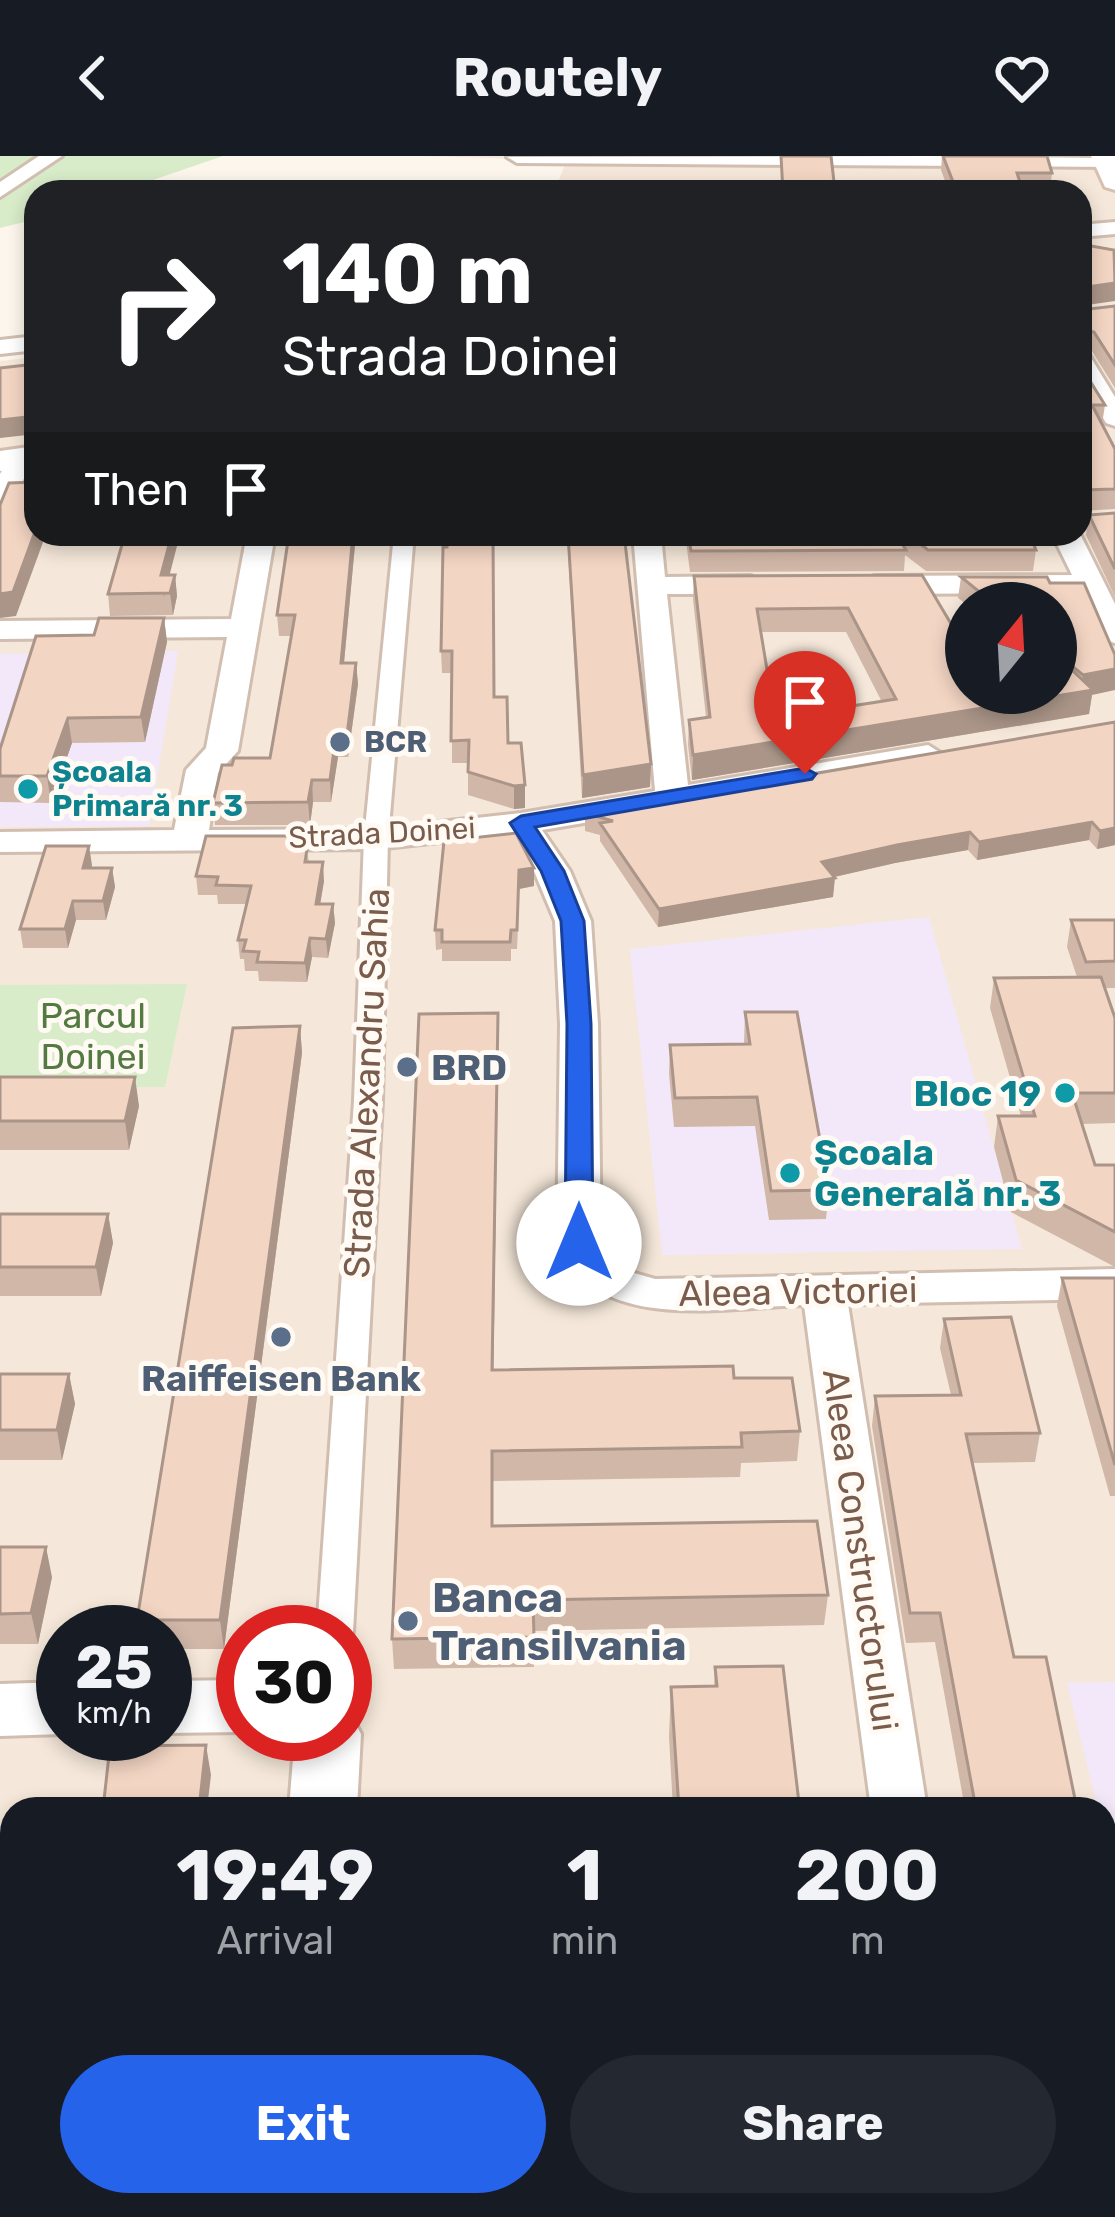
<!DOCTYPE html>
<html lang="en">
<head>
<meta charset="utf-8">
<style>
	:root { --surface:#171b24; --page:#242831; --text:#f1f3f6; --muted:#9ea1a6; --accent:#2563eb }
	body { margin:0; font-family:Rubik,sans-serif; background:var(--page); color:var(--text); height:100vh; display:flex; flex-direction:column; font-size:45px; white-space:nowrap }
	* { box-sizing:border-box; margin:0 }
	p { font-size:39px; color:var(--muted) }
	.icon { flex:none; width:66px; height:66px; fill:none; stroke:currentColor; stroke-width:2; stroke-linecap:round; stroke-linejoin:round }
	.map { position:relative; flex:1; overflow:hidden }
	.drawer { position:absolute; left:0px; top:1641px; width:1116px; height:420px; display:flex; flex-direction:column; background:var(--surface); border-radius:36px 36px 0 0; box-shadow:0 6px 18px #0003 }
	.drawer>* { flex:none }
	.guide { position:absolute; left:24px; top:24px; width:1068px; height:366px; border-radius:36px; box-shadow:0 6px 18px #0003; background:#202124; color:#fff; overflow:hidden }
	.needle { width:78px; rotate:18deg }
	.fabs { position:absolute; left:945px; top:426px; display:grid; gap:24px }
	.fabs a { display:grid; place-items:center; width:132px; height:132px; border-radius:50%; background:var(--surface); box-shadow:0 6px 18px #0003; font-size:60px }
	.speed { position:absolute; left:36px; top:1449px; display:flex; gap:24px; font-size:60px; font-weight:700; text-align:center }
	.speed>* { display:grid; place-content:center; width:156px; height:156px; border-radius:50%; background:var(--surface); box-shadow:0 6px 18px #0003; line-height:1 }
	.speed small { font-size:30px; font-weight:400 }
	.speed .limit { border:18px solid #d22; background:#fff; color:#111 }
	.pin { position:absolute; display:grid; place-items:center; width:102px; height:102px; color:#fff; margin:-123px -51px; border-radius:50% 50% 50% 0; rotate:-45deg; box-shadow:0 0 12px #0007 }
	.pin .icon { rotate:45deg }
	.me { position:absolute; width:132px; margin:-66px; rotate:0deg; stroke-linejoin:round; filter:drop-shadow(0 0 9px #0008) }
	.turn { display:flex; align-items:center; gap:42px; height:252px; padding:0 60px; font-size:54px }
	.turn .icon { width:156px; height:156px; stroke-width:2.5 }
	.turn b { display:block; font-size:84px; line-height:102px }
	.then { display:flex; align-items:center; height:114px; padding:0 60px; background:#0003; gap:24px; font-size:45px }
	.eta { display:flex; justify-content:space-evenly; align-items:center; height:204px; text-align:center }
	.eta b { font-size:72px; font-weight:700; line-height:84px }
	.primary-button { display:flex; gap:24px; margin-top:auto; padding:24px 60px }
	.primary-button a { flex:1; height:138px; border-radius:72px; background:var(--accent); color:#fff; font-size:48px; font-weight:700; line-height:138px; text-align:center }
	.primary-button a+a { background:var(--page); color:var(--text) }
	header { display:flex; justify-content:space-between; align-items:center; height:156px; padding:0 60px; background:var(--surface); font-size:54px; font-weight:700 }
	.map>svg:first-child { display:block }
</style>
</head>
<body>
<header><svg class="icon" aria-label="back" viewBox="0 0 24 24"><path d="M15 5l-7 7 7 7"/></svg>Routely<svg class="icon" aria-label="heart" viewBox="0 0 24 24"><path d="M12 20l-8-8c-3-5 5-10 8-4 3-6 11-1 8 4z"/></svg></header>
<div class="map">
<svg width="1115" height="2061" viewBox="0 0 1115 2061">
	<rect width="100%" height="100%" fill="#fdf6ec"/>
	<!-- residential -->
	<path fill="#f5e8da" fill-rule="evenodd" d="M418,0H1115V2061H0V205L36,201V378H1080V36H554L567,4ZM966,447H1056V537H966ZM63,1476H165V1578H63ZM243,1476H345V1578H243ZM12,1653H1104V2049H12Z"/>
	<!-- education -->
	<path fill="#f3e8fa" d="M178,495L149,670L0,671V498Z
		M929,761L1022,1093L662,1099L630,793Z
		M1115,1526V1725L1104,1679V1653H1098L1067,1527Z"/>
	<!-- green -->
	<path fill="#d8ecc9" d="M0,0H223L118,36H36V63L0,72Z
		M187,828L165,931H0V829Z"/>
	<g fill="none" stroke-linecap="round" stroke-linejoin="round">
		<!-- pedestrian casing -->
		<g stroke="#d1beb0" stroke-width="6">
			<path id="pedestrian" d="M394,378H414L388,683L382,945L353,1476L345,1487V1476H317L354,945L364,683Z"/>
		</g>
		<!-- minor casing -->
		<g stroke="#d1beb0" stroke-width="6">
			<path id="minor" d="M39,0H62L0,41V26Z
				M927,0L1107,2L1114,4L1115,11L517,7L507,1Z
				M1115,66V78L1080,81V69Z
				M36,180V194L0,198V184Z
				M1080,195L1088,197L1115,241V270L1106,267L1080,223Z
				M22,293L35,301L13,344L0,352V318L13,295Z
				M247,378H275L238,595L218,617L209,674L376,673L521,657L655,635L633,378H661L665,421L751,420L765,429L751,438H667L688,629L928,589L944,599L928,609L542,674L570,715L591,765L598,868L601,1087L607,1100L624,1114L655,1123L1115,1113V1143L848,1148L927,1653H871L804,1149C723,1151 596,1179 557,1087L560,868L555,765L534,715L511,678L376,693L0,696V676L174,674L186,614L206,592L227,481L0,483V465L231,463Z
				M1052,378H1080L1115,448V487L1104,484L1080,437L874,438L860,429L874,420L1072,419Z
				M927,2049H991L993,2061H929Z"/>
		</g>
		<!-- tertiary casing -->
		<g stroke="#d1beb0" stroke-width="6">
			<path id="tertiary" d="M36,290V308L0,315V295Z
				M243,1524V1576L165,1577V1525Z
				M63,1526V1578L0,1580V1528Z
				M345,1557L351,1559L361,1578L357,1653H289L295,1578H345Z
				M262,2049H340L339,2061H261Z"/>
		</g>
		<!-- secondary casing -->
		<g stroke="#d6c0b0" stroke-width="6">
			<path id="secondary" d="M1091,0H1115V34L1105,31Z"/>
		</g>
		<!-- pedestrian -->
		<use href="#pedestrian" fill="#fff" fill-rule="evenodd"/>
		<!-- minor -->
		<use href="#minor" fill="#fff" fill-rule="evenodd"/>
		<!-- tertiary -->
		<use href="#tertiary" fill="#fff" fill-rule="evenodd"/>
		<!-- secondary -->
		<use href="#secondary" fill="#fff" fill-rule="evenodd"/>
	</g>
	<!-- wall -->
	<path fill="#d1b7a8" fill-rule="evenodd" d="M942,0H1047L1052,17L1050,34L949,36L941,14Z
		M1115,150V232L1092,195L1080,192V154Z
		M1080,209L1105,249L1102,268L1115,293V353L1080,355Z
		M1115,357V441L1086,379L1089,359Z
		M125,378H180L169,419H175L177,440L173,459L110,460L108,438Z
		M289,378H356L344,507H356L358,528L348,601H338L331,646H313L310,669H215L213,647L232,609L270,602L292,480H279L277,459Z
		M567,378H624L651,608L650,631L582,642Z
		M685,378H1050V384L1032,383L1036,394L1033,415H926L905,399L904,415L690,416Z
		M447,391L508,587L525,629V652L514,653L468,639V607H452V517H442L441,495Z
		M922,419L966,537H1056V447L966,448L958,442L961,421L1050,427L1092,539L1089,558L692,624L688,589L689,564L706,561L693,443L694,420ZM761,476H846L882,546L775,562Z
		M164,462L167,486L145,586L72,587L51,647L0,646V593L94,479Z
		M1115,566V689L1097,693L1089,684L977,704L968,694L895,707L834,721L833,741L658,771L600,685V679L585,675V657Z
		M304,680L309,706L324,725L320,748H333L335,767L328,802L312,801L307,826L259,825L258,815H245L244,803H240L238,784L247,748H218L217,739H198L196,720Z
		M444,685L534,730L519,733L517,793H511V805H442V793L436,794L435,774Z
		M92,709L91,712H112L115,731L106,764H76L68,792H23L20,773Z
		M1071,764H1115V832H1104L1115,862V967L1082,968L1095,1009H1115V1111L1011,1056L994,991L998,960H1021L990,852L994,822L1077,821L1067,791Z
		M745,856L829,1034L826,1063L769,1064L755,970L674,971L669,918L670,889L744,888Z
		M498,857L493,1214L734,1222L800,1275L797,1305L741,1307L740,1321L493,1325V1370L828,1439L824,1469L534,1475V1511L394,1513L392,1483Z
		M300,870L302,897L224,1493H165V1476H139L137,1464Z
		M0,921L139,950L129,994H0Z
		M0,1058H108L113,1087L101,1140H0Z
		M1062,1122H1115V1340H1110L1057,1150Z
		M944,1163L1040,1277L1035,1306L972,1307L1014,1501L1077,1653H965L935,1486L906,1487L872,1270L875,1240L951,1239L940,1192Z
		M0,1218H69L75,1248L62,1304H0Z
		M0,1391L52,1421L38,1488H0Z
		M715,1511L799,1647L823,1653H673L669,1581L671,1531L714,1530Z
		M1037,2049H1104L1115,2061H1039Z"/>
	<!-- shaded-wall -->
	<path fill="#aa9588" d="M1022,32V36H975Z
		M1115,127V145L1080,150V132Z
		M36,260V278L0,282V264Z
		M36,373V378H46L16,460L0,462V438Z
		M172,378H180L164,441L161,419Z
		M353,378H356L342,528L341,507Z
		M175,419L177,440L173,459L170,437Z
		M164,462L167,486L145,586L141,561Z
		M356,507L358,528L348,601L347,579Z
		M1115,513V534L1092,539L1089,558L692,624L693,599L1081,535L1083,519Z
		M68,562L72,587L51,647L47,620Z
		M336,579L338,601L331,646L330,624Z
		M651,608L650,631L582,642L583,619Z
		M312,624L313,646L310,669L308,646Z
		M525,629V652L514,653V630Z
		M1092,666L1089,684L977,704L979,686Z
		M1115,672V689L1097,693L1100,675Z
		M970,676L968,694L895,707L821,724L822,706L897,689Z
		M89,690L92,709L86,731L83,712Z
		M323,706L324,725L317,767L316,748Z
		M112,712L115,731L106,764L103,745Z
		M534,712V730L519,733L517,793L519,714Z
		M835,722L833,741L658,771L659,753Z
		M73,745L76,764L68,792L65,773Z
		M333,748L335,767L328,802L326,783Z
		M310,782L312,801L307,826L305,807Z
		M498,857V885L493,1244L492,1214Z
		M300,870L302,897L224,1493L220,1464Z
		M135,921L139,950L129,994L125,965Z
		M108,1058L113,1087L101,1140L96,1111Z
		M69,1218L75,1248L62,1304L57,1274Z
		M46,1391L52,1421L38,1488L31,1457Z
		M206,1589L211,1619L207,1653H199Z
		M151,2049H161L159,2061H150Z"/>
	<!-- building -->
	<path fill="#f3d5c3" stroke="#aa9588" stroke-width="3" fill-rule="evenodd" d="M781,0H831L834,26L848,36H783Z
		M943,0H1047L1052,17H1017L1022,32L957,36Z
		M1080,88L1114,94L1115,127L1080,132Z
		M1115,150V209L1094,176L1080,173V154Z
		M36,208V260L0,264V212Z
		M1080,209L1105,249H1092L1115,293V333L1083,334L1080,346Z
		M36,307V326H29Z
		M36,326V373L13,436L0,438V349L9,327Z
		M1115,357V413L1089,359Z
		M125,378H172L161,419H175L170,437L108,438Z
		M289,378H353L341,507H356L347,579H336L330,624H312L308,646L213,647L222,609H232L234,602H270L295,459H277Z
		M448,378H493L494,541H507L508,587H521L525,629L514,630L468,616L469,584L451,585L452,495H441L443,391H447Z
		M568,378H624L651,608L583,619Z
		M688,378H896L906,394L691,395Z
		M908,378H1029L1036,394H928Z
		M922,419L966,493V537H1056V518L1073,515L1093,534L693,599L689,564L710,561L694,420ZM848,452L896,543L775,562L757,453Z
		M961,421H1047L1050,427H1084L1115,499V513L1083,519L1056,497V447H993Z
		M99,462H164L141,561L68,562L47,620H0V593L36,480L94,479Z
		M1115,566V672L1100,675L1092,666L979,686L970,676L897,689L822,706L835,722L659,753L600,667L613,665L585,657Z
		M516,677L534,712L519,714L517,774H511L510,786H442V774H435L444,685Z
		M206,680H304L302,687H308L305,706H323L316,748H333L326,783L310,782L305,807L257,806L259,796L243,795L246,784H238L251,730L216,729L218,721L196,720Z
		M46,690H89L83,712H112L103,745H73L65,773H20Z
		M1071,764H1115V805L1086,806Z
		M1101,821L1115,862V937H1072L1095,1009H1115V1076L1016,1024L998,960H1035L994,822Z
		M745,856H797L829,1034L771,1035L757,941L675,942L670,889L750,888Z
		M498,857L492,1214L733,1210L734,1222H792L800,1275L741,1277L742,1291L492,1295V1370L817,1365L828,1439L533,1444L534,1481L392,1483L419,858Z
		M300,870L220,1464H137L233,872Z
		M0,921H135L125,965H0Z
		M0,1058H108L96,1111H0Z
		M1062,1122H1115V1309Z
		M1011,1161L1040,1277L966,1278L1014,1501H1046L1077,1653H976L940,1457H910L875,1240L961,1239L944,1163Z
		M0,1218H69L57,1274H0Z
		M0,1391H46L31,1457L0,1458Z
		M783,1510L799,1647H822L823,1653H679L671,1531L717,1530L715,1511Z
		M206,1589L199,1653H103L110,1590Z
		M1104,1784L1115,1831V2061H1051L1049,2049H1104Z
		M44,2049H151L150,2061H42Z
		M577,2049H739L740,2061H577Z"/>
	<!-- route -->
	<path fill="#2563eb" stroke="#184099" stroke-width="3" d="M805,612L816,618L812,623L535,671L564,715L584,765L591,868L593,1087L589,1094H569L565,1087L567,868L561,765L541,715L510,667L521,660Z"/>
	<!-- markers -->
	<g fill="#5c6f8a" stroke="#fffaf3" stroke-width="4.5">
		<circle cx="340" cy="586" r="12"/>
		<circle cx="407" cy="911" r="12"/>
		<circle cx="281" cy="1181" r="12"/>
		<circle cx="408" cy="1465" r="12"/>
	</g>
	<g fill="#0f9aa8" stroke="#fffaf3" stroke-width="4.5">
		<circle cx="28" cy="633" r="12"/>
		<circle cx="1065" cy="937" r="12"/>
		<circle cx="790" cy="1017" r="12"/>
	</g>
	<g text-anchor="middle" stroke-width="10" stroke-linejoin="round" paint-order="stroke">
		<!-- far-service labels -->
		<g font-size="30" font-weight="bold" fill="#4e5e75" stroke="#fffaf3" text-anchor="start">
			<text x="364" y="596">BCR</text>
		</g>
		<!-- far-culture labels -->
		<g font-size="30" font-weight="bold" fill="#0d838f" stroke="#fffaf3" text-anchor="start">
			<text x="52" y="626">Școala<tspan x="52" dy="34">Primară nr. 3</tspan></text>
		</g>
		<!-- far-street labels -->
		<g font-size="30" fill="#7a5c4d" stroke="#fffaf3">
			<text transform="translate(382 677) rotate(-3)" y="10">Strada Doinei</text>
		</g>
		<!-- park labels -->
		<g font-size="36" fill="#537a41" stroke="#fffaf3">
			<text x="93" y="872">Parcul<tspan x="93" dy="41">Doinei</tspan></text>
		</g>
		<!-- service labels -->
		<g font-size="36" font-weight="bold" fill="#4e5e75" stroke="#fffaf3" text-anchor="start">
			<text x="431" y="924">BRD</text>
			<text x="281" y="1235" text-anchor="middle">Raiffeisen Bank</text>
		</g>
		<!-- street labels -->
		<g font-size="36" fill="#7a5c4d" stroke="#fffaf3">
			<text transform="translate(366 927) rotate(-87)" y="13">Strada Alexandru Sahia</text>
			<text transform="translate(798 1135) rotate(-1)" y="13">Aleea Victoriei</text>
			<text transform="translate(861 1394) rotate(82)" y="13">Aleea Constructorului</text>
		</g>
		<!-- culture labels -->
		<g font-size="36" font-weight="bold" fill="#0d838f" stroke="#fffaf3" text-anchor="end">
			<text x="1041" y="950">Bloc 19</text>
			<text x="814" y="1009" text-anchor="start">Școala<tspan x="814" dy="41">Generală nr. 3</tspan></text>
		</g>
		<!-- near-service labels -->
		<g font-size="42" font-weight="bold" fill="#4e5e75" stroke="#fffaf3" text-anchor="start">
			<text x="432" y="1456">Banca<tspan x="432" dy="48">Transilvania</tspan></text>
		</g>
	</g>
</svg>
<div class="fabs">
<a><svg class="needle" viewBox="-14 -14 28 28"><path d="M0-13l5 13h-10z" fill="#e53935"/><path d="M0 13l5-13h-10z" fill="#9ea1a6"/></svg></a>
</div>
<div class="speed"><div>25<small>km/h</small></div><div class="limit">30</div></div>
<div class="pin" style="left:805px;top:618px;background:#d93025"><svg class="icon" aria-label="arrive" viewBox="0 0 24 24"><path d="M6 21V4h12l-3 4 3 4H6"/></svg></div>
<svg class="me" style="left:579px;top:1087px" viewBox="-20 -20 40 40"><circle r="19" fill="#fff"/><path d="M0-13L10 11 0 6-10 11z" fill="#2563eb"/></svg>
<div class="guide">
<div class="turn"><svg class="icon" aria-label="right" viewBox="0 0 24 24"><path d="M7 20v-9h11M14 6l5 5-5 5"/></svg><div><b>140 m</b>Strada Doinei</div></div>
<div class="then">Then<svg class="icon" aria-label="arrive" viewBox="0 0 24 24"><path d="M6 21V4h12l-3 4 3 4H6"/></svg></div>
</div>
<section class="drawer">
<div class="eta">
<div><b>19:49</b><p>Arrival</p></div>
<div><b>1</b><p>min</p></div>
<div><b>200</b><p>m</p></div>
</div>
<div class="primary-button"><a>Exit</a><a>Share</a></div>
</section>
</div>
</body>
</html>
